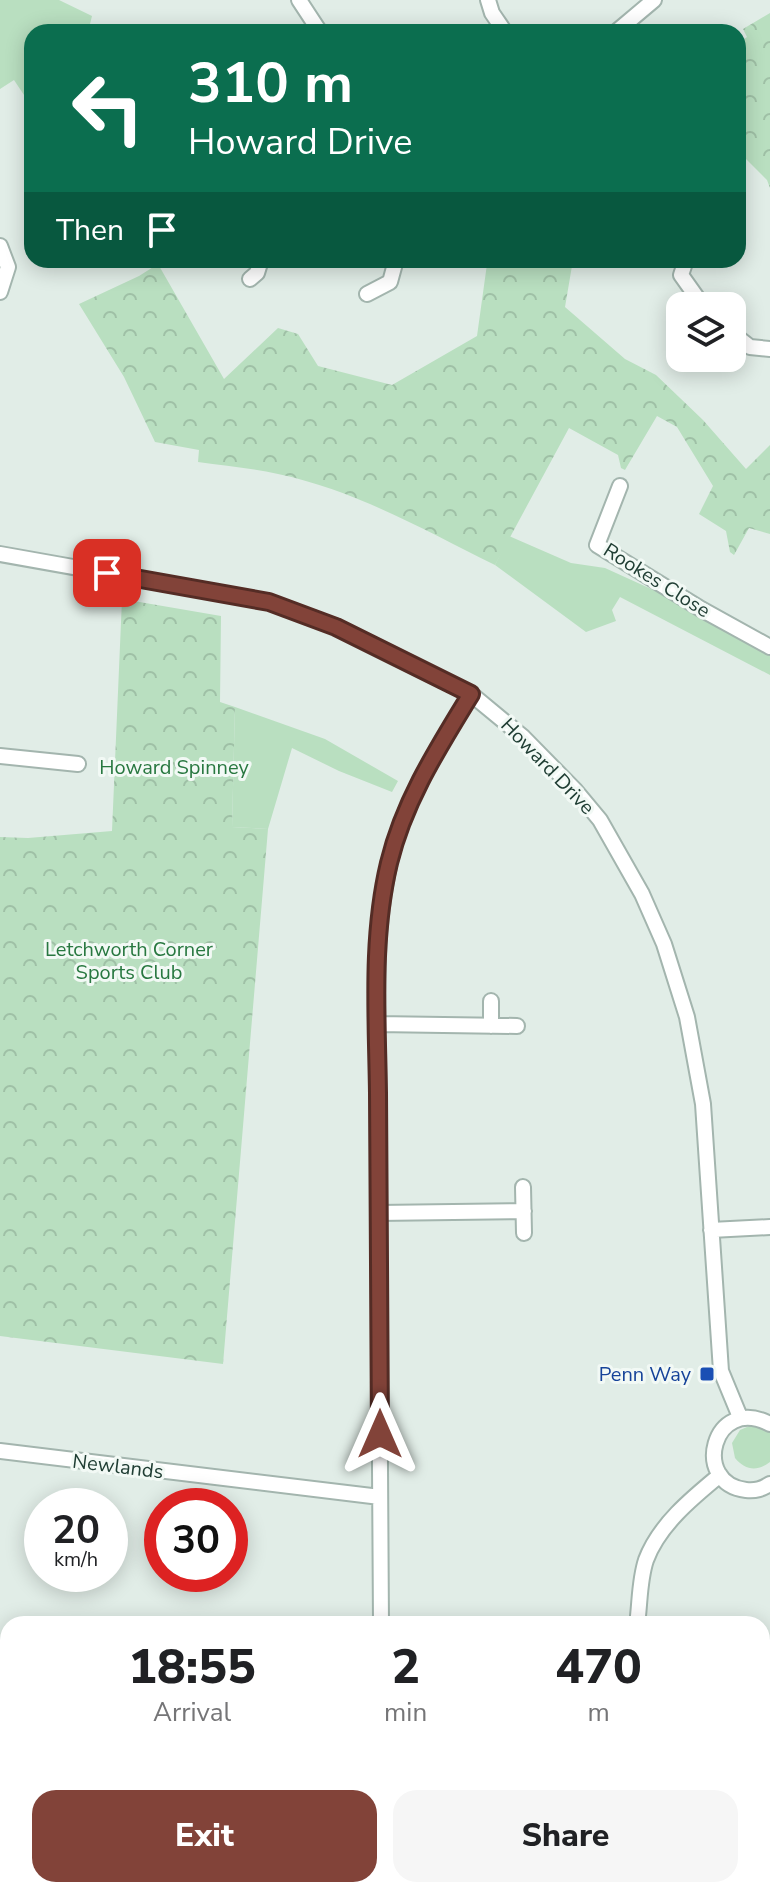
<!DOCTYPE html>
<html lang="en">
<head>
<meta charset="utf-8">
<style>
	:root { --surface:#fff; --page:#f6f6f6; --text:#202124; --muted:#757577; --accent:#824339 }
	body { margin:0; font-family:"Nunito Sans",sans-serif; background:var(--page); color:var(--text); height:100vh; display:flex; flex-direction:column; font-size:30px; white-space:nowrap }
	* { box-sizing:border-box; margin:0 }
	p { font-size:26px; color:var(--muted) }
	.icon { flex:none; width:44px; height:44px; fill:none; stroke:currentColor; stroke-width:2; stroke-linecap:round; stroke-linejoin:round }
	.map { position:relative; flex:1; overflow:hidden }
	.details { position:absolute; left:0px; top:1616px; width:770px; height:282px; display:flex; flex-direction:column; background:var(--surface); border-radius:24px 24px 0 0; box-shadow:0 4px 20px #0003 }
	.details>* { flex:none }
	.hud { position:absolute; left:24px; top:24px; width:722px; height:244px; border-radius:24px; box-shadow:0 4px 20px #0003; background:#0b6e4f; color:#fff; overflow:hidden }
	.buttons { position:absolute; left:666px; top:292px; display:grid; gap:16px }
	.buttons a { display:grid; place-items:center; width:80px; height:80px; border-radius:16px; background:var(--surface); box-shadow:0 4px 20px #0003; font-size:40px }
	.speed { position:absolute; left:24px; top:1488px; display:flex; gap:16px; font-size:40px; font-weight:700; text-align:center }
	.speed>* { display:grid; place-content:center; width:104px; height:104px; border-radius:50%; background:var(--surface); box-shadow:0 4px 20px #0003; line-height:1 }
	.speed small { font-size:20px; font-weight:400 }
	.speed .limit { border:12px solid #d22; background:#fff; color:#111 }
	.pin { position:absolute; display:grid; place-items:center; width:68px; height:68px; color:#fff; margin:-34px; border-radius:16px; box-shadow:0 4px 12px #0006 }
	.me { position:absolute; width:88px; margin:-44px; rotate:0deg; stroke-linejoin:round; filter:drop-shadow(0 0 6px #0008) }
	.turn { display:flex; align-items:center; gap:28px; height:168px; padding:0 32px; font-size:36px }
	.turn .icon { width:104px; height:104px; stroke-width:2.5 }
	.turn b { display:block; font-size:56px; line-height:68px }
	.then { display:flex; align-items:center; height:76px; padding:0 32px; background:#0003; gap:16px; font-size:30px }
	.eta { display:flex; justify-content:space-evenly; align-items:center; height:136px; text-align:center }
	.eta b { font-size:48px; font-weight:800; line-height:56px }
	.cta { display:flex; gap:16px; margin-top:auto; padding:16px 32px }
	.cta a { flex:1; height:92px; border-radius:24px; background:var(--accent); color:#fff; font-size:32px; font-weight:800; line-height:92px; text-align:center }
	.cta a+a { background:var(--page); color:var(--text) }
	.map>svg:first-child { display:block }
</style>
</head>
<body>
<div class="map">
<svg width="770" height="1897" viewBox="0 0 770 1897">
	<defs>
		<pattern id="forest-crowns" width="20" height="18" patternUnits="userSpaceOnUse" patternTransform="scale(2)"><rect width="20" height="18" fill="#b9dfc0"/><path d="M2 6a3 3 0 1 1 6 0M12 15a3 3 0 1 1 6 0" fill="none" stroke="#9fc0a6"/></pattern>
	</defs>
	<rect width="100%" height="100%" fill="#e1ede7"/>
	<!-- built -->
	<path fill="#cfddd5" d="M762,1636L770,1638V1811L762,1808Z"/>
	<!-- grass -->
	<path fill="#b9dfc0" d="M0,0H59L92,16L88,32H32V107L14,80L0,89Z
		M509,536L571,563L605,568L693,608L770,650V675L620,597L612,610L616,621L586,632L495,565Z
		M235,707L325,739L398,781L392,792L339,771L292,748L268,829L232,827Z
		M754,1424L770,1431V1462C757,1472 745,1470 735,1458L732,1443L740,1430Z"/>
	<!-- forest -->
	<path fill="url(#forest-crowns)" d="M770,13V188L767,180L746,159L738,177V43L747,37L743,29Z
		M493,260H573L565,307L625,359L656,375L703,420L746,469L770,445V534L749,528L734,555L730,552L726,531L699,514L713,486L677,427L657,416L625,470L621,468L618,455L569,428L495,565C426,531 355,490 278,474C252,468 225,466 198,462L199,450L155,442L124,377L79,304L139,276L158,264L224,379L278,328L298,334L318,366L392,385L477,336L487,264Z
		M122,599L221,616L220,702L235,707L232,827L268,829L223,1364L0,1336V837L28,838L112,831Z"/>
	<g fill="none" stroke-linecap="round" stroke-linejoin="round">
		<!-- minor casing -->
		<g stroke="#a3b5ae" stroke-width="18">
			<path id="minor" d="M299,0L320,32
				M488,0L492,13L505,32
				M616,32L654,0
				M0,246L8,267L0,292
				M686,260L681,275L703,306
				M250,279L257,273L261,260
				M367,294L390,282L396,260
				M732,333L750,347L770,349
				M620,486L597,545L701,609L770,647
				M0,554L269,602L336,627L471,694L523,737L575,790L600,820L642,894L664,944L687,1017L703,1104L721,1371L740,1417
				M0,756L78,764
				M491,1001V1026
				M377,1024L517,1026
				M523,1187L524,1233
				M378,1213L524,1211
				M711,1230L770,1227
				M770,1424C712,1394 691,1484 746,1490C756,1491 762,1489 770,1484
				M0,1451L380,1497
				M638,1616C640,1597 640,1578 646,1560C659,1525 692,1498 720,1475
				M381,1624L377,996C377,923 384,851 418,785C433,754 453,724 471,694
				M0,1690L8,1691
				M716,1897L718,1890"/>
		</g>
		<!-- minor -->
		<use href="#minor" stroke="#fff" stroke-width="14"/>
	</g>
	<g fill="none" stroke-linecap="round" stroke-linejoin="round">
		<!-- route casing -->
		<g stroke="#542c25" stroke-width="20">
			<path id="route" d="M107,573L269,602L336,627L471,694C438,748 404,801 389,863C371,938 377,1017 378,1093C378,1207 380,1320 380,1434"/>
		</g>
		<!-- route -->
		<use href="#route" stroke="#824339" stroke-width="14"/>
	</g>
	<!-- markers -->
	<rect fill="#1a4fb4" stroke="#f2f9f5" stroke-width="3" x="699" y="1366" width="16" height="16" rx="4"/>
	<g text-anchor="middle" stroke-width="6" stroke-linejoin="round" paint-order="stroke">
		<!-- street labels -->
		<g font-size="20" fill="#203e34" stroke="#f2f9f5">
			<text transform="translate(657 580) rotate(32)" y="7">Rookes Close</text>
			<text transform="translate(548 766) rotate(46)" y="7">Howard Drive</text>
			<text transform="translate(118 1466) rotate(7)" y="7">Newlands</text>
		</g>
		<!-- park labels -->
		<g font-size="20" fill="#287840" stroke="#f2f9f5">
			<text x="174" y="774">Howard Spinney</text>
			<text x="129" y="956">Letchworth Corner<tspan x="129" dy="23">Sports Club</tspan></text>
		</g>
		<!-- transit labels -->
		<g font-size="20" fill="#164399" stroke="#f2f9f5" text-anchor="end">
			<text x="691" y="1381">Penn Way</text>
		</g>
	</g>
</svg>
<div class="buttons">
<a><svg class="icon" aria-label="layers" viewBox="0 0 24 24"><path d="M12 4l9 5-9 5-9-5zM3 14l9 5 9-5"/></svg></a>
</div>
<div class="speed"><div>20<small>km/h</small></div><div class="limit">30</div></div>
<div class="pin" style="left:107px;top:573px;background:#d93025"><svg class="icon" aria-label="arrive" viewBox="0 0 24 24"><path d="M6 21V4h12l-3 4 3 4H6"/></svg></div>
<svg class="me" style="left:380px;top:1434px" viewBox="-20 -20 40 40"><path d="M0-17L14 15 0 8-14 15z" fill="#824339" stroke="#fff" stroke-width="4"/></svg>
<div class="hud">
<div class="turn"><svg class="icon" aria-label="left" viewBox="0 0 24 24"><path d="M17 20v-9H6M10 6l-5 5 5 5"/></svg><div><b>310 m</b>Howard Drive</div></div>
<div class="then">Then<svg class="icon" aria-label="arrive" viewBox="0 0 24 24"><path d="M6 21V4h12l-3 4 3 4H6"/></svg></div>
</div>
<section class="details">
<div class="eta">
<div><b>18:55</b><p>Arrival</p></div>
<div><b>2</b><p>min</p></div>
<div><b>470</b><p>m</p></div>
</div>
<div class="cta"><a>Exit</a><a>Share</a></div>
</section>
</div>
</body>
</html>
